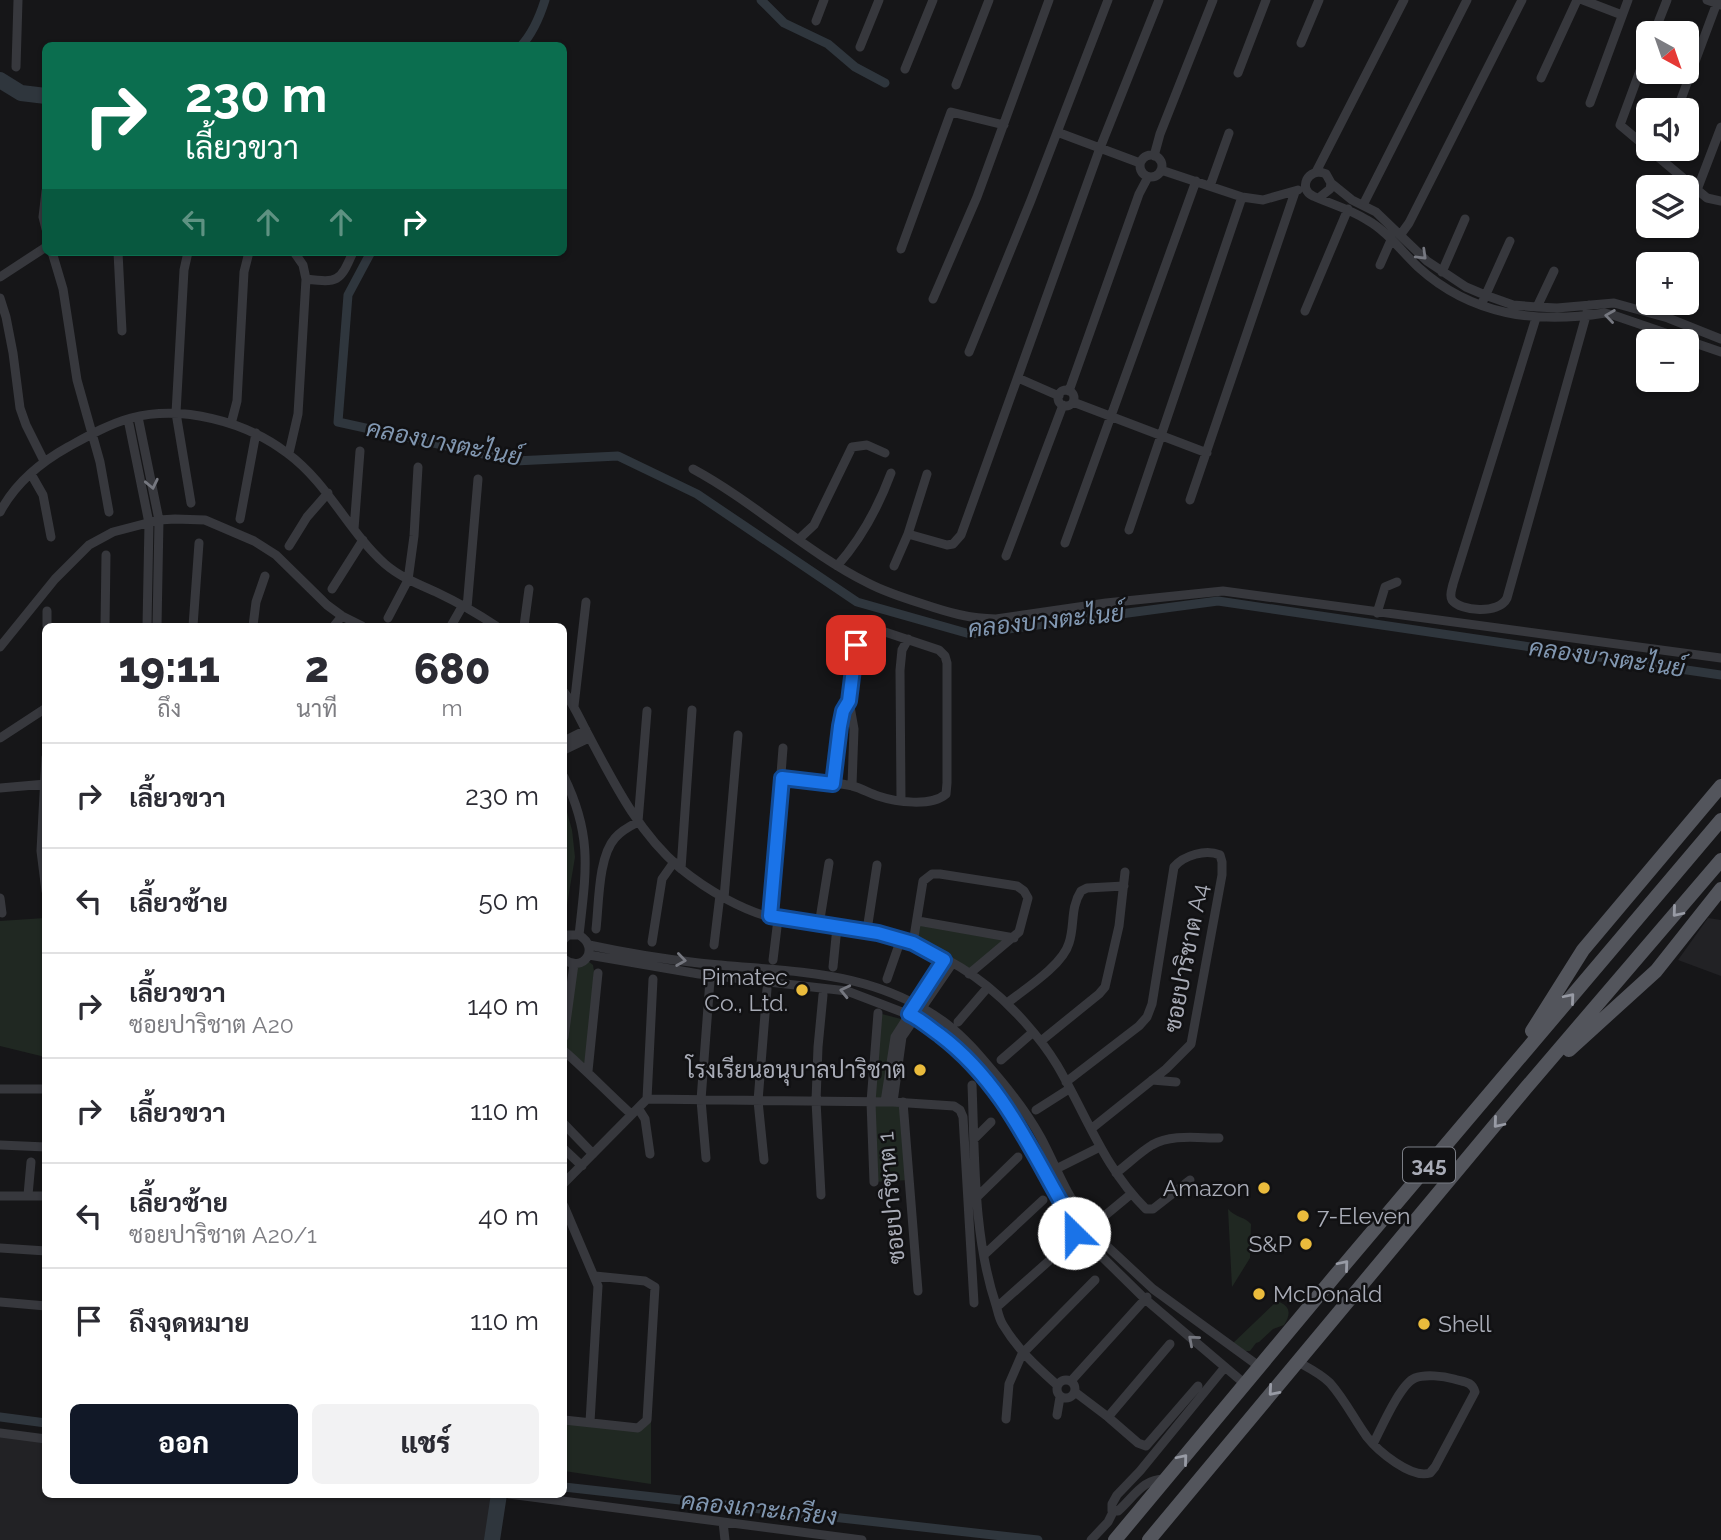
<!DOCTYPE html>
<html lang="th">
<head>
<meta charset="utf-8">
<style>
	:root { --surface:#fff; --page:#f2f2f3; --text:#2b2b33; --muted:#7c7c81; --line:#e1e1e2; --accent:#111827 }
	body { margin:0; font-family:Raleway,Sarabun,sans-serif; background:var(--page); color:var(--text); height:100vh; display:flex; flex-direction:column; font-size:26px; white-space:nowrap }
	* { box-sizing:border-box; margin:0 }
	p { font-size:23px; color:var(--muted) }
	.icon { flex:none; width:38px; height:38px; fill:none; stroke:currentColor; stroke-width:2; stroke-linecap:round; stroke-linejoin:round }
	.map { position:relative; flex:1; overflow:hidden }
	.panel { position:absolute; left:42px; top:623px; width:525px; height:875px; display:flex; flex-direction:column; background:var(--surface); border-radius:10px; box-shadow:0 2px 5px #0004 }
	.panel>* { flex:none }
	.top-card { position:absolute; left:42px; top:42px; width:525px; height:214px; border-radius:10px; box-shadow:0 2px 5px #0004; background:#0b6e4f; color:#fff; overflow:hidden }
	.needle { width:46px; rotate:140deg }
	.fabs { position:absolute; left:1636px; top:21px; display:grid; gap:14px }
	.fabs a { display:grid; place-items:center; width:63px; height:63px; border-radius:10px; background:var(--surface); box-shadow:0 2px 5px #0004; font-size:35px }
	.pin { position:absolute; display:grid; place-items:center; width:60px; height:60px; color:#fff; margin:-30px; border-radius:14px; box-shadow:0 4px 10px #0006 }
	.me { position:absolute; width:77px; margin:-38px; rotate:337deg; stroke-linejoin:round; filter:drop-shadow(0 0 5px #0008) }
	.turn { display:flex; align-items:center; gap:24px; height:147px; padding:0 28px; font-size:32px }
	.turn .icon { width:91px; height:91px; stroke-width:2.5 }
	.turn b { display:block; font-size:49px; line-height:60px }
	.lanes { display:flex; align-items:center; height:66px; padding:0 28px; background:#0003; justify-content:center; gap:35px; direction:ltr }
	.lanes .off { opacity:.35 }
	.eta { display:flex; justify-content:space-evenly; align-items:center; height:119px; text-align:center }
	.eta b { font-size:42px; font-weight:800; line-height:49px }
	.action { display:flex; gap:14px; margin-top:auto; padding:14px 28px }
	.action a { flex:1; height:80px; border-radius:10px; background:var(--accent); color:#fff; font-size:28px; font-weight:800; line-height:80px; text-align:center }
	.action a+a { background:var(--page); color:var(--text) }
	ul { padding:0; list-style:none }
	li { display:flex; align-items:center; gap:21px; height:105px; padding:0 28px; border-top:2px solid var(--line) }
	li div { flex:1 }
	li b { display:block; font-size:26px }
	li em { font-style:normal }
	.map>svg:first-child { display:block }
</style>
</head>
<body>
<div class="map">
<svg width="1721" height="1540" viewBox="0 0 1721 1540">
	<rect width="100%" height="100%" fill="#161618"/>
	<!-- built -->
	<path fill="#222225" d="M1708,918L1721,920V976L1678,960Z
		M0,1433L45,1438L46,1494L493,1495L485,1540H0Z"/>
	<!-- green -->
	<path fill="#202822" d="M564,801L572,830L575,857L564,923Z
		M45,918H46L45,1057L0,1046V921Z
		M918,921L1014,938L969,974L913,943Z
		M588,961L593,965L594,971L587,1068L564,1051L576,966Z
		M878,1013L905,1020L886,1101L903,1102L909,1180L874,1182L871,1102Z
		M1228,1209C1235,1217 1245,1217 1251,1224L1250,1258L1232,1287Z
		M1277,1301C1291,1306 1291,1314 1284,1325L1273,1329L1259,1342L1256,1343L1250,1351H1241L1230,1346Z
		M564,1420L638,1428L647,1420L651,1421V1484L564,1471Z"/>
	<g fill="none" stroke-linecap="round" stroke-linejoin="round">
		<!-- canal -->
		<path stroke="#2f363d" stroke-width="9" d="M761,0L784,23L828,44L855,67L885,83
			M521,46C533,33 540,16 545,0
			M371,252L348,295L338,422L515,461L618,456L697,494L857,602L970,634L1218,601L1721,675
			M0,1417L46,1423
			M564,1487L1038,1540"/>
		<!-- river -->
		<path stroke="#2f363d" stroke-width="16" d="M0,80L21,93L46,96
			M492,1540L499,1494"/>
		<!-- street -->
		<path stroke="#37383d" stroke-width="9" d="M1583,0L1622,15
			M1707,0L1721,5
			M816,21L824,0
			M1654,33L1667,0
			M1301,43L1319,0
			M860,47L879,0
			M1648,49L1620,125L1707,198L1721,201
			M16,67L18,0
			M905,69L933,0
			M1238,73L1266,0
			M1541,78L1577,0
			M956,85L989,0
			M1590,103L1628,0
			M1677,110L1718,0
			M1057,132L1140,163
			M1140 166a11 11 0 1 1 22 0a11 11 0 1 1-22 0Z
			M1154,156L1160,134L1213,0
			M1161,170L1242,197L1263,200L1298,190
			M1316,172L1404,0
			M1331,183L1352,200L1376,212L1427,261L1466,287L1485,295L1513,305L1537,307L1557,308L1614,303L1668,318L1721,339
			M1210,186L1229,133
			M1697,190L1721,127
			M46,191L43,217L46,229
			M1320,197L1330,189L1331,183L1326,174C1307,166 1298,190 1313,196C1331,204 1350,209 1367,220C1387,231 1402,252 1418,267C1472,316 1537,324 1605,313L1613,315L1721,352
			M1363,205L1467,0
			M1401,234L1409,223L1522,0
			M901,249L951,112L1004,125
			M52,252L63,289L77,380L100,462L109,512
			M118,252L122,331
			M188,252L184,270L176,413L191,503
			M1380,265L1391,240
			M1442,272L1465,219
			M0,277L46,247
			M306,279C338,283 340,282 353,252
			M0,298L6,317L13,353L20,408L26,425L44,461
			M933,299L977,197L1049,0
			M1483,301L1510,241
			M1537,307L1554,271
			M1305,311L1348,209
			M1536,318L1453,584C1452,589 1449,595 1452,600C1460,611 1499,615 1507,598L1589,305
			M969,352L1031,200L1108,0
			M1018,378L1059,396
			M1058 398a8 8 0 1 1 16 0a8 8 0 1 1-16 0Z
			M1069,391L1139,194L1148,177
			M1073,402L1207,453
			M138,417L159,520L157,626
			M128,419L149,523L147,626
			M231,424L237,401L244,272L249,252
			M289,453L298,414L306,279L303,265L294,252
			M693,469C754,502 806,552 868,583C885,592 904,598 923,604C947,612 970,619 996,619L1106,603L1223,591L1721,658
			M31,474L43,495L51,537
			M1190,500L1295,192
			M0,512C15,484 41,462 68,447C88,436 109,424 131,418C182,405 245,421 287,453C328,483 348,531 385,564C400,577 418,584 436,592C457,602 477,613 496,626
			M240,519L256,433
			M354,529L360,451
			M1129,530L1242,197
			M908,534L947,545L953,544L961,535L1100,148L1159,0
			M799,539L814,525L852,447L867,445L885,453
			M1065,543L1196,181
			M289,546L307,517L328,493
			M1006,556L1063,405
			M837,566C862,538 878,508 891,473
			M894,566L908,534L927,474
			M332,589L363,540
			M467,608L478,479
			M47,611V626
			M1377,613L1385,587L1397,582
			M388,618L408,580L414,536L418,467
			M105,626L106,555
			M193,626L199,543
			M253,626L256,602L265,576
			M334,626L342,616
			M451,626L463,605
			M524,626L529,589
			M0,647L55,579L89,545L113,532L159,520L175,519L205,520L254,541L276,555L327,605L342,616L362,626
			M564,692C575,706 581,722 590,738C615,785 639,833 680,868C707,890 744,912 778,919C808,925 838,925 868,930C908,937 956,961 987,986C1013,1007 1040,1037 1057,1065C1086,1114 1104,1168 1146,1209H1153L1190,1180
			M849,701L854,729L852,785
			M574,706L586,602
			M0,738L46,708
			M564,741L586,730
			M564,750L589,738
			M46,757L41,851L46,891
			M564,777C593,836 586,872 579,935
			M782,778C803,780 832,781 852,786C861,788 869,793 878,796C896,802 931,807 946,794L947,783V663L945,656L939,650L873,628H865C849,645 853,676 849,697C848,703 845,707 843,712C836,735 836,761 833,784
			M0,788L46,784
			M901,800L900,670L902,650L908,639
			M681,869L692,710
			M0,898L2,913
			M724,898L738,735
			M770,917L783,748
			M918,921L1014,938
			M819,925L829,863
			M596,929C599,904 598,857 615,838C621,831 630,826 638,822L647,711
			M867,930L877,865
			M564,939L568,935H579C601,948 583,974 564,959
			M652,942L662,879L674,862
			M913,943L923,881L932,874H940L1017,886L1024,891L1028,898L1019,932L969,974
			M589,945C626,953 663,959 699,963C789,973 870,967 947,1024C968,1040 985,1062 1002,1082C1016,1099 1030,1118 1041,1138C1056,1166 1066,1196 1087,1221
			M714,945L720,895
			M589,955L699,974L847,991L915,1017L956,1047L1007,1105L1027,1136L1075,1226
			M773,960L778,919
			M833,967L837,927
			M887,979L901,939
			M1007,1003C1025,989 1063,965 1069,943C1075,925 1070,908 1081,891L1087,888L1124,886
			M958,1022L988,987
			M564,1037L574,964
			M1041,1041L1099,994L1105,987L1119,926L1125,872
			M564,1051C587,1071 608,1093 631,1114
			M1001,1060L1032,1033
			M588,1071L598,973
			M1152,1080L1176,1082
			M1066,1082L1139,1026L1147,1017L1152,1004L1174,867C1184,855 1206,849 1220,855L1222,862V875L1191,1044L1166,1069L1091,1129
			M972,1085C975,1158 973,1236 996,1305C998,1312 999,1319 1003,1325C1018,1350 1036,1366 1057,1385
			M0,1089H46
			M647,1099L653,979
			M885,1102L895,1037L944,960
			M893,1102L902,1037L952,964
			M903,1102L918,1291
			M638,1108L645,1119L650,1154
			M1036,1110L1069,1089
			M564,1124L593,1154
			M974,1139L991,1122
			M0,1145L46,1147
			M564,1149L582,1166
			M706,1158L701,1100L710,980
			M764,1160L758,1101L767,989
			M1056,1169L1100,1147
			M1116,1173C1128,1164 1139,1153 1152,1145C1171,1134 1197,1138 1219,1138
			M874,1182L871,1102L878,1013
			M564,1183L647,1099L893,1102L954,1106L960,1110L963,1117L974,1303
			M28,1195L31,1162
			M821,1195L816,1101L818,1047L823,995
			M0,1196H46
			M978,1196L1018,1157
			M564,1206L598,1286L590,1422
			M1074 1231a10 10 0 1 1 20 0a10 10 0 1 1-20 0Z
			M1096,1223L1131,1194
			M1094,1234L1153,1289L1260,1367
			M1086,1241L1145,1299L1245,1384
			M0,1248L46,1251
			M984,1255L1043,1200
			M0,1302L46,1306
			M997,1307L1069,1243
			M1298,1362C1309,1368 1321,1374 1330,1383C1345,1400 1354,1419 1367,1437C1378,1451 1411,1479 1430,1473L1435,1467L1475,1392C1472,1381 1464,1382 1454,1379C1443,1376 1425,1374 1415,1378C1400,1384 1381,1429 1373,1444
			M1057 1389a9 9 0 1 1 18 0a9 9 0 1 1-18 0Z
			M1071,1381L1147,1297
			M1075,1392L1108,1417L1138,1443L1146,1446L1198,1386
			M1057,1415L1060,1397
			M1108,1417L1170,1344
			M1006,1419L1009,1384L1022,1354L1095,1280
			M564,1420L638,1428L647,1420L655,1287L645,1281L595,1276
			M0,1433L46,1439
			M1166,1479C1143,1478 1134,1497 1118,1511H1112V1504L1117,1495L1140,1471L1225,1367
			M509,1494L862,1540
			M723,1522L725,1540
			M1091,1540L1108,1522L1113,1512"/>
		<!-- primary -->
		<path stroke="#53555c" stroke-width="14" d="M1532,1031L1583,950L1721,786
			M1569,1050L1656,971L1721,889
			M1115,1540L1334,1277L1721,820
			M1149,1540L1525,1089L1721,860"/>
	</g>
	<!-- one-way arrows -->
	<defs><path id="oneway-chevron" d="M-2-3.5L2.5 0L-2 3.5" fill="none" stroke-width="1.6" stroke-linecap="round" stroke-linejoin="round" transform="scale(1.75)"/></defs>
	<g stroke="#767880">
		<use href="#oneway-chevron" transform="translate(1422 255) rotate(44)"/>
		<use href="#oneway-chevron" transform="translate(1610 316) rotate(-172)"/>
		<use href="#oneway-chevron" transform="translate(152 484) rotate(78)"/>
		<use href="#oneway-chevron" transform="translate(681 960) rotate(8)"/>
		<use href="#oneway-chevron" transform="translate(845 991) rotate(-167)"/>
		<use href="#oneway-chevron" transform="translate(1193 1340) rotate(-139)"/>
	</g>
	<g stroke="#989ba5">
		<use href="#oneway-chevron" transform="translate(1677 912) rotate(130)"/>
		<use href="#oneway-chevron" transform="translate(1570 998) rotate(-50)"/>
		<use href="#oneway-chevron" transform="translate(1498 1123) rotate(130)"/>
		<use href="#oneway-chevron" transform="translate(1344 1265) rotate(-50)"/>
		<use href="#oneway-chevron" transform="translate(1273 1391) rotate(131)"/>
		<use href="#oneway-chevron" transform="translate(1183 1459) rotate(-50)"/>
	</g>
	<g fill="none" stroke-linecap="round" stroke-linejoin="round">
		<!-- route casing -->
		<g stroke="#114b97" stroke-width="18">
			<path id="route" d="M856,645L849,701L843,711L840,726L833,784L782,778L770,916L878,933L913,943L944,960L909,1014C920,1019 930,1028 940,1035C1007,1086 1033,1157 1075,1226L1074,1233"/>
		</g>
		<!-- route -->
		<use href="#route" stroke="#1a73e8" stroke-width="12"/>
	</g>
	<!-- markers -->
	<g fill="#eabb3c" stroke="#111113" stroke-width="2.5">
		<circle cx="802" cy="990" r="7"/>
		<circle cx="920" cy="1070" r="7"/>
		<circle cx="1264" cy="1188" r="7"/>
		<circle cx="1303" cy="1216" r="7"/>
		<circle cx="1306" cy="1244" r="7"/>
		<circle cx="1259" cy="1294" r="7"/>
		<circle cx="1424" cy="1324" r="7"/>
	</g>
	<g text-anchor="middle" stroke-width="5" stroke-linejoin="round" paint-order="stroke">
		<!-- shield labels -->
		<rect fill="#111113" stroke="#7b7e86" stroke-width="2" x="1403" y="1147.5" width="52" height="35" rx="5"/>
		<g font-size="21" font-weight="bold" fill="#a9acb7">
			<text x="1429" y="1172">345</text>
		</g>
		<!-- street labels -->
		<g font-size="23" fill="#a9acb7" stroke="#111113">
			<text transform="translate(1186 958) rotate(-79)" y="8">ซอยปาริชาต A4</text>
			<text transform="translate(891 1198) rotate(-95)" y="8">ซอยปาริชาต 1</text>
		</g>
		<!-- poi labels -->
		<g font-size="23" fill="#a9acb7" stroke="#111113" text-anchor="end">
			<text x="788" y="985">Pimatec<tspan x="788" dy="26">Co., Ltd.</tspan></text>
			<text x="906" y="1078">โรงเรียนอนุบาลปาริชาต</text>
			<text x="1250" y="1196">Amazon</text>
			<text x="1317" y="1224" text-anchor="start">7-Eleven</text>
			<text x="1292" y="1252">S&amp;P</text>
			<text x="1273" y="1302" text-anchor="start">McDonald</text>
			<text x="1438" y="1332" text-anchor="start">Shell</text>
		</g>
		<!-- water labels -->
		<g font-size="24" font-style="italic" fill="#8197b1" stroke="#111113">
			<text transform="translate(444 443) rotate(11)" y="8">คลองบางตะไนย์</text>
			<text transform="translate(1046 621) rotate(-6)" y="8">คลองบางตะไนย์</text>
			<text transform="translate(1607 658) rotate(8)" y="8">คลองบางตะไนย์</text>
			<text transform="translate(759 1509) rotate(6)" y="8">คลองเกาะเกรียง</text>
		</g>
	</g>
</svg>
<div class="fabs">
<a><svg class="needle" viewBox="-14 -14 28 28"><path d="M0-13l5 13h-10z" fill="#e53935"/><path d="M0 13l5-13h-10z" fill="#7c7c81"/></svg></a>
<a><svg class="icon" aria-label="sound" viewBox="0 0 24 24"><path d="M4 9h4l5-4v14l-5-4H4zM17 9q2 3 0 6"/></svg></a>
<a><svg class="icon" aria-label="layers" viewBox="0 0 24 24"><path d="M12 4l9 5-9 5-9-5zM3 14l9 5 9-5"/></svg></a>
<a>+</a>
<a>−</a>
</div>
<div class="pin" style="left:856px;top:645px;background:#d93025"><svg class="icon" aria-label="arrive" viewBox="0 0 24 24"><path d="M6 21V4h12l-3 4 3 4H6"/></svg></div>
<svg class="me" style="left:1074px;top:1233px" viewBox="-20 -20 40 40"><circle r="19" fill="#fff"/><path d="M0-13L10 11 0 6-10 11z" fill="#1a73e8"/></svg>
<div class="top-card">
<div class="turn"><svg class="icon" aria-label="right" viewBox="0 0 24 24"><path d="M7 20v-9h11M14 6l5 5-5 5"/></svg><div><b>230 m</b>เลี้ยวขวา</div></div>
<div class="lanes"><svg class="icon off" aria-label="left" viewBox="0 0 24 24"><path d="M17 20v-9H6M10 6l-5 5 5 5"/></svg><svg class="icon off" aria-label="ahead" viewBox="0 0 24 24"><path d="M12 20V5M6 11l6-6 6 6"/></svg><svg class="icon off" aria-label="ahead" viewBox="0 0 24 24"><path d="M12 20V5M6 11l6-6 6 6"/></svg><svg class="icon" aria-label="right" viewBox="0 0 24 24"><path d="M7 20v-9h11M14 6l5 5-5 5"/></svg></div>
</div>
<section class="panel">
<div class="eta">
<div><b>19:11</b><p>ถึง</p></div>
<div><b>2</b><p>นาที</p></div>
<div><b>680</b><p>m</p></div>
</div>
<ul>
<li><svg class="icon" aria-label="right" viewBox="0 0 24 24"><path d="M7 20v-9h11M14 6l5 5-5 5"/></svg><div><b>เลี้ยวขวา</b></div><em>230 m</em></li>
<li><svg class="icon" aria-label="left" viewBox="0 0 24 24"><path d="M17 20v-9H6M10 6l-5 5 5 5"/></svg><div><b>เลี้ยวซ้าย</b></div><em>50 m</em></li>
<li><svg class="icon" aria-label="right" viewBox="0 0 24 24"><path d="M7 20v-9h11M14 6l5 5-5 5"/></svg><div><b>เลี้ยวขวา</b><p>ซอยปาริชาต A20</p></div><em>140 m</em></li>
<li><svg class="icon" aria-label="right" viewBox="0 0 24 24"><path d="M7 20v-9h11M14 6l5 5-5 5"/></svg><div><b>เลี้ยวขวา</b></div><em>110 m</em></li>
<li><svg class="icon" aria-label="left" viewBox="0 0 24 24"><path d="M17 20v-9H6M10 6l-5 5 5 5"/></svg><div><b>เลี้ยวซ้าย</b><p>ซอยปาริชาต A20/1</p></div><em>40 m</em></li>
<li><svg class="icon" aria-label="arrive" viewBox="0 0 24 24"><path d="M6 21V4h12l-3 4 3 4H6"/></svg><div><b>ถึงจุดหมาย</b></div><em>110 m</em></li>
</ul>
<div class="action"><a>ออก</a><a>แชร์</a></div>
</section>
</div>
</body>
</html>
